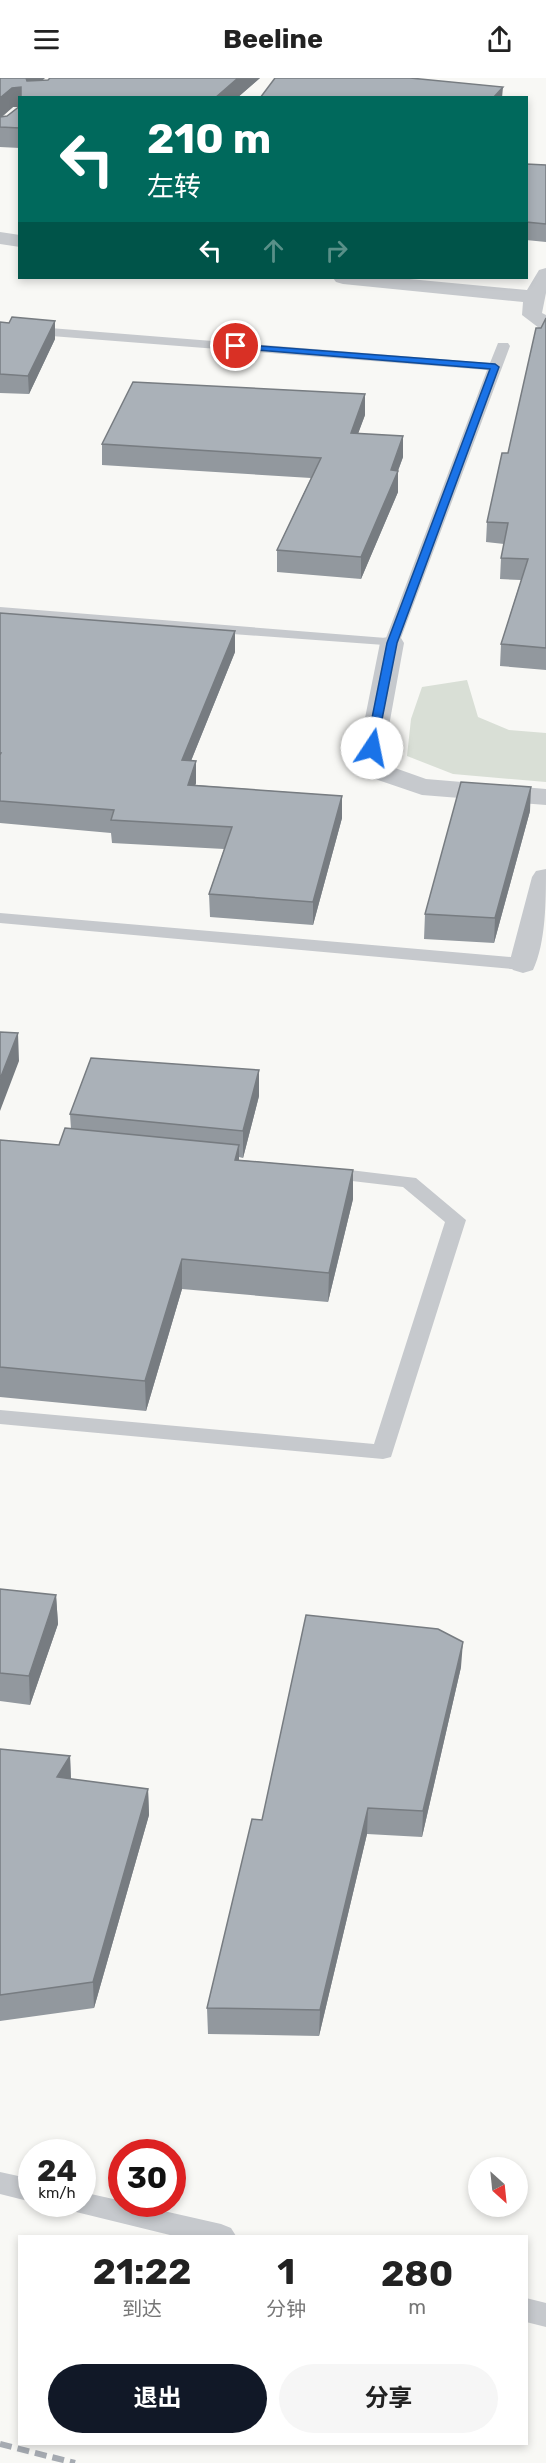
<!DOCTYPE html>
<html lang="zh">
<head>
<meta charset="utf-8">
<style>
	:root { --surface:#fff; --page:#f6f6f6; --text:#222; --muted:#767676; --accent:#111827 }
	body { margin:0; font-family:Rubik,"Noto Sans SC",sans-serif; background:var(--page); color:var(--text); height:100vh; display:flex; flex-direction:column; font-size:22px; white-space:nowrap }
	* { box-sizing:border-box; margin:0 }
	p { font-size:20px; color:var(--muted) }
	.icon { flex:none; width:33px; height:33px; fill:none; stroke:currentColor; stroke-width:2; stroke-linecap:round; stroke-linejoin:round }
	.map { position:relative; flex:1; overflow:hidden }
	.details { position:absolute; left:18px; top:2157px; width:510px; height:210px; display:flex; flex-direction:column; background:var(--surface); border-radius:0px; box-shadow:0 3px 9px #0003 }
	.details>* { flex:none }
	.banner { position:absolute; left:18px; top:18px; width:510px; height:183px; border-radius:0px; box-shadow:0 3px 9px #0003; background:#00695c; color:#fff; overflow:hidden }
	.needle { width:39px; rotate:153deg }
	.buttons { position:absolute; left:468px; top:2079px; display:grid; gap:12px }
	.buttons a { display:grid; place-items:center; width:60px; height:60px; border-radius:50%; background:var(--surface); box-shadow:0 3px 9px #0003; font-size:30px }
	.speed { position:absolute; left:18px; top:2061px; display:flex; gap:12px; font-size:30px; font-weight:700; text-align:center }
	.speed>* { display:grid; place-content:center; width:78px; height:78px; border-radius:50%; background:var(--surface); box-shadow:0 3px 9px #0003; line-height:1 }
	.speed small { font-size:15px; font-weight:400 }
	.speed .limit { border:9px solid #d22; background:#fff; color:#111 }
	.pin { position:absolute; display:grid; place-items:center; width:51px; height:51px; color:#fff; margin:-26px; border:3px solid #fff; border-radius:50%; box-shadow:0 2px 6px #0007 }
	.me { position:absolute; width:66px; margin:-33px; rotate:11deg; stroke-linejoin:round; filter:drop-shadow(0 0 4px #0008) }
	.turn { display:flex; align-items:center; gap:21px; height:126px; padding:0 30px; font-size:27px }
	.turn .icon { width:78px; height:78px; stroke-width:2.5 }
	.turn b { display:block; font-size:42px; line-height:51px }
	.lanes { display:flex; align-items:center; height:57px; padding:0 30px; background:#0003; justify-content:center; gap:30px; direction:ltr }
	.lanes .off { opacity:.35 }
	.eta { display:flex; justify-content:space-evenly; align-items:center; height:102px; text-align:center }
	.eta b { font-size:36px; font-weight:700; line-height:42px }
	.primary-button { display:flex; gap:12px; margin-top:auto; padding:12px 30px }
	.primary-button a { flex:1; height:69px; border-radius:36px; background:var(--accent); color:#fff; font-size:24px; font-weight:700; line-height:69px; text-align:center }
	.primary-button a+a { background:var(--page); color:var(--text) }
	header { display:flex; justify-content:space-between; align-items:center; height:78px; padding:0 30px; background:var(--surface); font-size:27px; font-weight:700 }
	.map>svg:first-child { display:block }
</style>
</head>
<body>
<header><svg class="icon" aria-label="menu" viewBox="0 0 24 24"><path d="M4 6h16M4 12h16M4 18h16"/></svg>Beeline<svg class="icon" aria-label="share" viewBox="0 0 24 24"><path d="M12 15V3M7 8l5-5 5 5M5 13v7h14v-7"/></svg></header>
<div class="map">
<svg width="546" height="2385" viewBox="0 0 546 2385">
	<rect width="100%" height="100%" fill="#f8f8f5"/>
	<!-- green -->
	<path fill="#d9dfd6" d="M467,602L478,639L509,652L546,655V704L453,696L407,678L411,641L422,609Z"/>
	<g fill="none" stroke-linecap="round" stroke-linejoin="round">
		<!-- service -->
		<path fill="#c6c9cd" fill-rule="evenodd" d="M0,246L490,285L498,265H508L510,268L398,568L0,539V529L386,560L487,292L0,254Z
			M0,835L523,880L530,882L532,886L530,890L523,892L0,845Z
			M325,1089L416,1100L466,1142L391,1379L383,1381L0,1346V1332L374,1366L445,1144L403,1109L318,1099L315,1095L318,1091Z
			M0,2094L32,2101V2124L0,2116Z
			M82,2114L122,2123V2126H133L221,2146L231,2150L236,2158H174L72,2133L68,2126H82Z
			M526,2220L546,2225V2249L526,2244Z"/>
		<!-- minor -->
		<path fill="#c6c9cd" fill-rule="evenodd" d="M0,154L20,157V169L0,166Z
			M546,190V215L542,235L546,237V252L539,250L522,237L523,224L343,206L336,204L333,200H399L527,212L539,192Z
			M392,558L401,560L404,565L385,670L395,690L426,701L546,711V727L422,717L375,701L359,670L380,565L383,560Z
			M546,791C546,822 546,865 533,892L523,895L513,892L509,886L532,799L536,793Z"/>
		<!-- rail -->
		<path stroke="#a6abb2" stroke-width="6" stroke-dasharray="12 6" stroke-linecap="butt" d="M0,2366L75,2385"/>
	</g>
	<!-- wall -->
	<path fill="#92989e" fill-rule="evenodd" d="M0,0L42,2H48L50,0H260L237,20H20V70L0,69ZM13,29H19L7,38L2,39Z
		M526,86L546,87V164L526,162Z
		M546,240V592L500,588L501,566L521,502L500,501L501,480L504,466L486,464L487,444L508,375L541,250Z
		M0,244L55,261L29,316L0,315Z
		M365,337L358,355L403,379L398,393V414L361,501L277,494V472L311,400L102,387V366Z
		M0,535L235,553V574L191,683L196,705L195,707L342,718V740L313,847L210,839L209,816L224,771L112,765L111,755L0,745Z
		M530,733L494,865L424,861L425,836Z
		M259,1018L243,1080L239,1079V1082L353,1092V1121L328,1224L182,1211L146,1333L0,1319V1062L59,1067L71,1051L70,1036Z
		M0,1511L56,1517L58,1546L30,1627L0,1623Z
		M461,1589L422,1759L367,1756L319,1958L208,1956L207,1930L262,1742Z
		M0,1671L70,1678L71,1701L148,1711L149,1737L94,1930L0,1943Z"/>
	<!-- shaded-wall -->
	<path fill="#777c81" d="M26,0H45L26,18Z
		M238,0H260L237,20H215Z
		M21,9V20H20V29H13L0,40V20L12,10Z
		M503,9L502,20H493Z
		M55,243V261L29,316L28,298Z
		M365,316V337L351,375V355Z
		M403,358V379L397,395L398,393V414L361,501V479Z
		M235,553V574L182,705V682Z
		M196,683V705L189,729L188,707Z
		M531,709L530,733L494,865L495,840Z
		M342,718V740L313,847V824Z
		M18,955L19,983L0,1033V1001Z
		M259,992V1018L243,1080V1053Z
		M239,1067V1096L235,1082Z
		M353,1092V1121L328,1224L329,1195Z
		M182,1181V1211L146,1333L145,1303Z
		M56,1517L58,1546L30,1627L29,1598Z
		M463,1564L461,1589L422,1759L423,1733Z
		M70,1678L71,1704L57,1699Z
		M148,1711L149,1737L94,1930L93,1904Z
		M368,1730L367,1756L319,1958L320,1932Z"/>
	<!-- building -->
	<path fill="#aab1b8" stroke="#777c81" stroke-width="1.5" d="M0,0H26L27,3L48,2L50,0H238L215,20H21V9L12,10L0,20Z
		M275,0H410L503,9L493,20H260Z
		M20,28V50L0,49V39L7,38Z
		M526,86L546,87V146L526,144Z
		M12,239L55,243L28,298L0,296V244L9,245Z
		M546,240V570L501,566L528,481L501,480L508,445L487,444L502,375H508L536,250H541Z
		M133,304L365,316L351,355L403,358L391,392L398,393L361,479L277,472L321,380L102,366Z
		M0,535L235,553L182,682L196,683L188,707L342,718L313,824L209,816L232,749L111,742L114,732L0,723V677L1,675H0Z
		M461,704L531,709L495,840L425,836Z
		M0,954L18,955L0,1001Z
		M91,980L259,992L243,1053L70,1036Z
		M65,1050L239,1067L235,1082L353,1092L329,1195L182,1181L145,1303L0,1289V1062L59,1067Z
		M0,1511L56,1517L29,1598L0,1595Z
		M306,1537L438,1551L463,1564L423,1733L368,1730L320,1932L207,1930L252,1741L262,1742Z
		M0,1671L70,1678L57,1699L148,1711L93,1904L0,1917Z"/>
	<!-- route -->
	<path fill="#1a73e8" stroke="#114b97" stroke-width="1.5" d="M236,266L495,286L499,289L397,565L376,672H368L366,670L387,565L490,291L233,270L231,268Z"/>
</svg>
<div class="buttons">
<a><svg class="needle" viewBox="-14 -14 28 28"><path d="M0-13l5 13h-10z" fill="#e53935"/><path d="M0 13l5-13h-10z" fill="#767676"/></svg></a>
</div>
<div class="speed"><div>24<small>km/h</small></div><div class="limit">30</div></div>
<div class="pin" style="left:236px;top:268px;background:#d93025"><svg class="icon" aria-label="arrive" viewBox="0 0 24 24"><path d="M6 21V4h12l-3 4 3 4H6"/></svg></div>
<svg class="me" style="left:372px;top:670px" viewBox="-20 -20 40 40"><circle r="19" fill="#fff"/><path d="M0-13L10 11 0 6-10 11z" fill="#1a73e8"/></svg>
<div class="banner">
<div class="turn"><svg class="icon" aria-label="left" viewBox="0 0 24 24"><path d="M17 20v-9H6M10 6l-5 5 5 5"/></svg><div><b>210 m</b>左转</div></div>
<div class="lanes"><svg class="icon" aria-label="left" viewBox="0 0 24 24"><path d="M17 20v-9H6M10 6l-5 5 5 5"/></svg><svg class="icon off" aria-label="ahead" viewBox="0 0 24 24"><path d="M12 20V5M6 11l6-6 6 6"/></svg><svg class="icon off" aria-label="right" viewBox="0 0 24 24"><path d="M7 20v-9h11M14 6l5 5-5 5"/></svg></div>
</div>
<section class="details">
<div class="eta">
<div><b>21:22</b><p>到达</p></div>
<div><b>1</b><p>分钟</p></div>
<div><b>280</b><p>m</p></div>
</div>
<div class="primary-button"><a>退出</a><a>分享</a></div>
</section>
</div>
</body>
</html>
